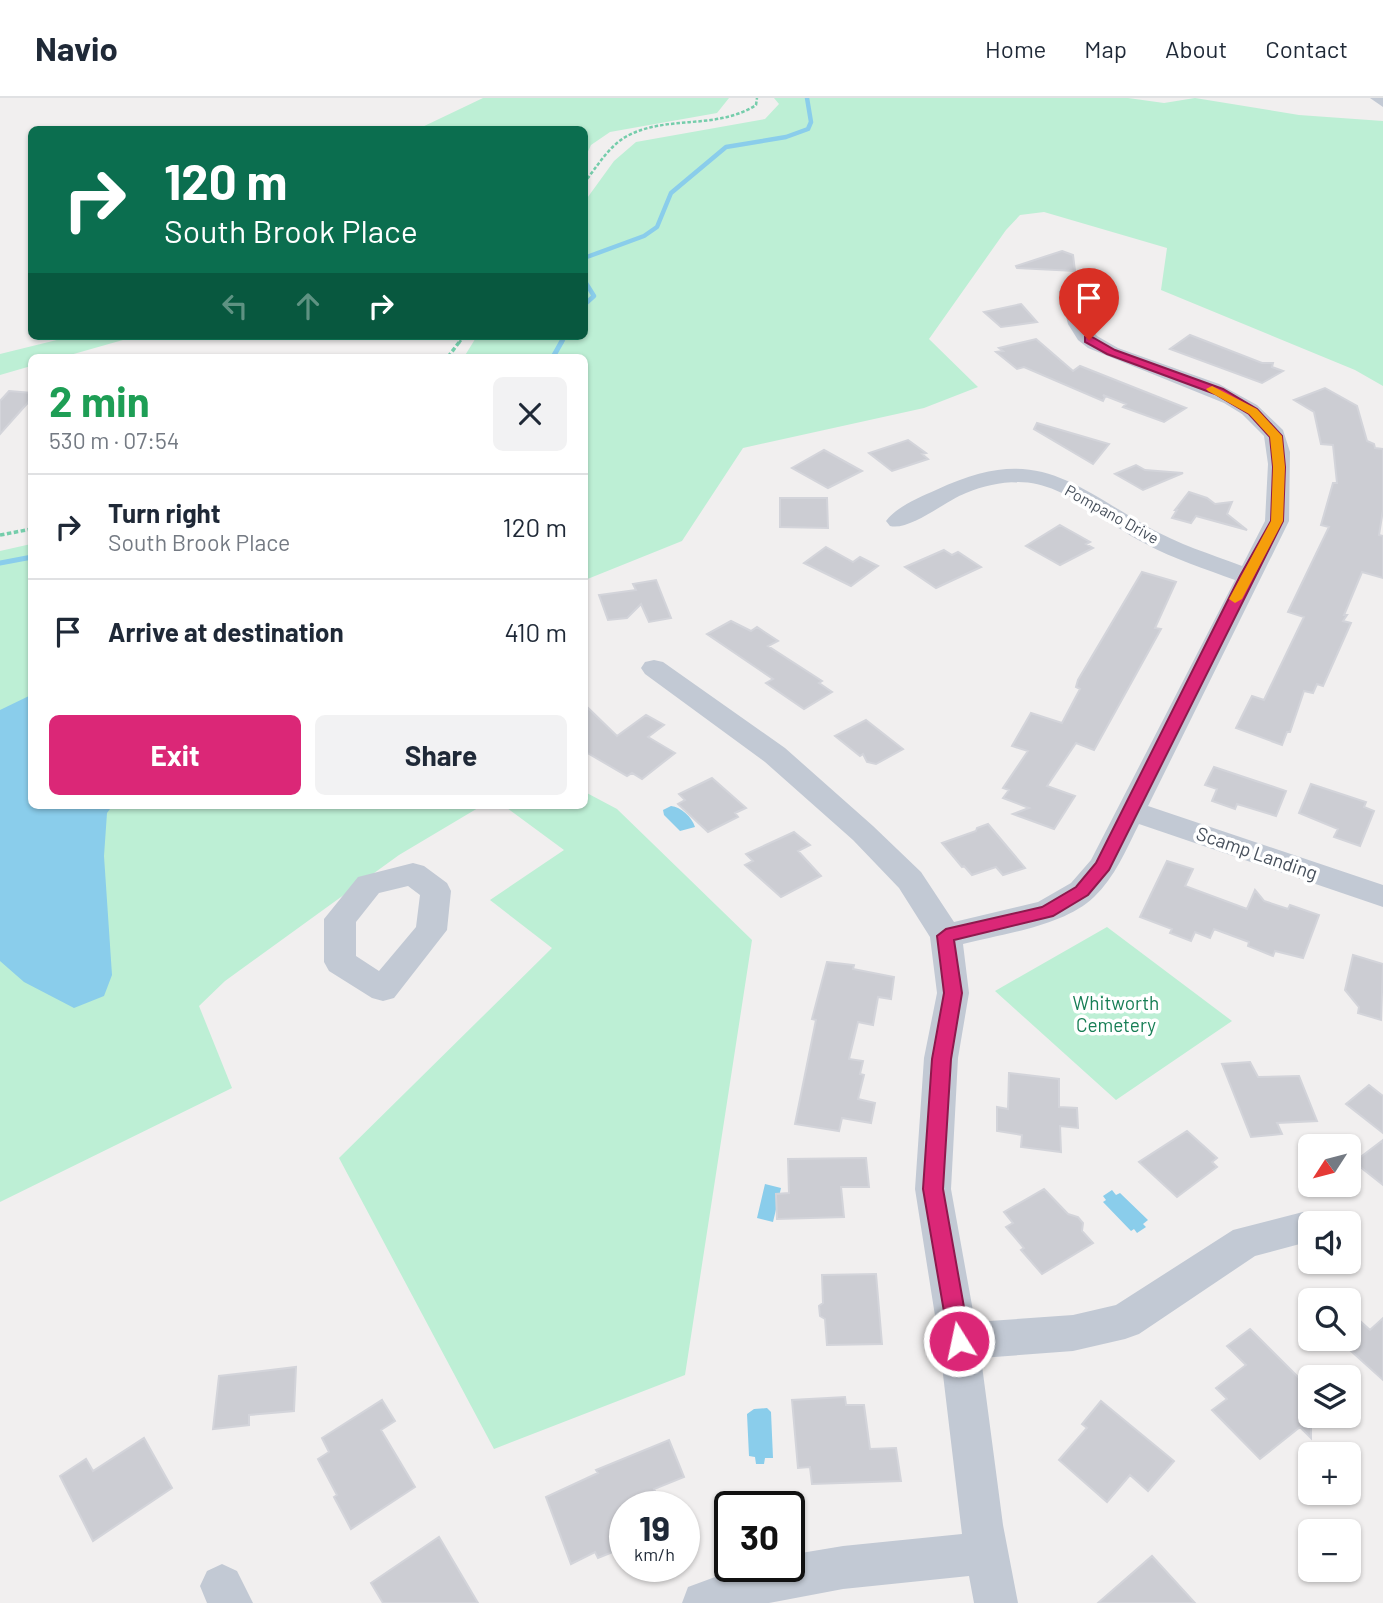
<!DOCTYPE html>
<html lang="en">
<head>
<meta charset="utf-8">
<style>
	:root { --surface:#fff; --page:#f2f2f3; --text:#1f2937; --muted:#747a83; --line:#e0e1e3; --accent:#db2777 }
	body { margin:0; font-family:Barlow,sans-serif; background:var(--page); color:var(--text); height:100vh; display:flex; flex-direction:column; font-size:26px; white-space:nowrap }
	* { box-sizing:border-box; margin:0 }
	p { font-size:23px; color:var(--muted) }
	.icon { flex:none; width:38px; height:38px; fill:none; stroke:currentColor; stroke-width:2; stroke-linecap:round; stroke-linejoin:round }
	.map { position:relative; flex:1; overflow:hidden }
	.details { position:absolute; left:28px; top:256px; width:560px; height:455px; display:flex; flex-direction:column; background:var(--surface); border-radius:10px; box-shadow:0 2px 5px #0004 }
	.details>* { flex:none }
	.hud { position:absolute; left:28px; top:28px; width:560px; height:214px; border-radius:10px; box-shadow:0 2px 5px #0004; background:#0b6e4f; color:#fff; overflow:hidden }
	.needle { width:46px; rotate:234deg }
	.buttons { position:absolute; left:1298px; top:1036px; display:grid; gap:14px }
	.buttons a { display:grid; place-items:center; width:63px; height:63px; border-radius:10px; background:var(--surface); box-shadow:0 2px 5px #0004; font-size:35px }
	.speed { position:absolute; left:609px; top:1393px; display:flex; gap:14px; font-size:35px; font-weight:700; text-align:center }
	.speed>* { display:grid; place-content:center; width:91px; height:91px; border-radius:50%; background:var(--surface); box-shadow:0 2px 5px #0004; line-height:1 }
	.speed small { font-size:18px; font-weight:400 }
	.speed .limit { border:4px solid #111; border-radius:10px; background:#fff; color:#111 }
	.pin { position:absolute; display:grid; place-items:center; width:60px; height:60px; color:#fff; margin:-72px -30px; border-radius:50% 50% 50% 0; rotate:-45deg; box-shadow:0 0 7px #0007 }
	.pin .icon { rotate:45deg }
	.me { position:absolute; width:77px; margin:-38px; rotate:350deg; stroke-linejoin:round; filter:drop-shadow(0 0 5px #0008) }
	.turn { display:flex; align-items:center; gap:24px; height:147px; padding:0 21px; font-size:32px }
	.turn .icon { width:91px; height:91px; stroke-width:2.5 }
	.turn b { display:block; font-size:49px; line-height:60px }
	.lanes { display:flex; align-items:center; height:66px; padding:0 21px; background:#0003; justify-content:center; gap:35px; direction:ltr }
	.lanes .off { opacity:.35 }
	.round { display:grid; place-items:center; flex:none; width:74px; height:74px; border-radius:10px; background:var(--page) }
	.overview { display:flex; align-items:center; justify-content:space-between; height:119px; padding:0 21px }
	h1 { font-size:42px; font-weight:700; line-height:52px; color:#1e9e55 }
	.cta { display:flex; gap:14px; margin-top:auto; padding:14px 21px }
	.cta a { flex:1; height:80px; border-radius:10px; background:var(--accent); color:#fff; font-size:28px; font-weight:700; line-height:80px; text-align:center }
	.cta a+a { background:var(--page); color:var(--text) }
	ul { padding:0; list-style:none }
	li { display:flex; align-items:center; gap:21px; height:105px; padding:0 21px; border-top:2px solid var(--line) }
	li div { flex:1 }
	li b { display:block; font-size:26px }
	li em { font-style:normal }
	header { display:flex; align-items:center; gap:42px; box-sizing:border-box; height:98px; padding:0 35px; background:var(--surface); border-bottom:2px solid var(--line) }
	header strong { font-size:33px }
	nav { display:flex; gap:38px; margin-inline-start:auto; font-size:24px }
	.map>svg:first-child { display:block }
</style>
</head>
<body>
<header>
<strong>Navio</strong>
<nav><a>Home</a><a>Map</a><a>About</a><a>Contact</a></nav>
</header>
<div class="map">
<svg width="1383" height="1505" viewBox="0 0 1383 1505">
	<rect width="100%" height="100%" fill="#f1efef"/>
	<!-- green -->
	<path fill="#bdefd5" d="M483,0H729L717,15L610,34L591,47L585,60L584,32L418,31Z
		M774,0H1128L1164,5L1195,0L1299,17L1383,23V288L1355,272L1161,192L1167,150L1044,114L1020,117L1006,132L929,241L978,289L924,310L743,350L682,443L585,482L584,259H464L477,238H584L585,103L614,63L636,44L765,21L779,6Z
		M73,238H137L63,259H32L31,268L0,277V256Z
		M31,446L32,707H483L399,757L225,883L199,908L232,990L0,1104V453Z
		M585,694L617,711L752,842L685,1277L494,1351L339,1060L552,850L490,802L564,752L503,707H584Z
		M1107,829L1232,923L1116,1002L995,893Z"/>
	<!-- water -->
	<path fill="#8acdeb" d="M31,597L32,707H113L107,715L104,758L112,877L104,898L74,910L24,884L0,863V612Z
		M671,708C681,709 692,719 695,729L680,733L664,717L663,712Z
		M765,1086L781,1090L773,1124L757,1120Z
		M1112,1092L1116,1097L1120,1095L1148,1122L1143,1126L1146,1129L1137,1135L1134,1131L1131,1133L1103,1104L1106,1102L1103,1098Z
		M767,1310L771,1314L773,1360H765L764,1366H756L755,1359L749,1358L747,1316L754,1311Z"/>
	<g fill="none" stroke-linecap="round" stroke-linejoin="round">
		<!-- stream-far1 -->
		<path stroke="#8acdeb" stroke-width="4.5" d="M584,160L644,138L657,129L671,95L726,49L786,39L808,31L811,24L807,0
			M584,182L594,198L584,207
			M561,245L565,238"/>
		<!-- stream -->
		<path stroke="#8acdeb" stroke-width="5" d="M553,259L562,243
			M0,465L32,459"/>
	</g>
	<!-- building -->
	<path fill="#cccdd3" stroke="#d3d4da" stroke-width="2" d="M1062,153L1073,157L1075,173L1017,170L1016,168Z
		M1021,206L1037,224L1001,229L984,214Z
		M1190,237L1262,265H1273L1272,269L1283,273L1262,285L1170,251Z
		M1036,241L1073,273L1080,268L1186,310L1164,324L1123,309L1126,306L1103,297L1105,299L1103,303L1024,269L1017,271L996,254L1003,253L999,250Z
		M1325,290L1357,308L1367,343L1374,346L1375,350L1383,351V412L1379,437L1383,438V480L1362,474L1344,517H1347L1343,523L1351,525L1323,588L1317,586L1313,595L1304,593L1290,634H1287L1282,647L1236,630L1252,598L1264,602L1304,519L1288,514L1329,429L1321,427L1333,385H1337L1333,347L1321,346L1314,314L1294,302Z
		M9,293L32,295V300L0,336V303Z
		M1037,325L1109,346L1093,366L1034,331Z
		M908,342L926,355L922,356L928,361L892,373L869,355Z
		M824,352L862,373L828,390L792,370Z
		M1136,367L1145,372L1183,375L1143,392L1115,376Z
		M1189,394L1207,400L1215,406L1232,404L1227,416L1247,432L1196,418L1191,425L1172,420L1177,412H1175Z
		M780,400H827L828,430L780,429Z
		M1060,427L1090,444L1086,446L1093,450L1060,467L1026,448Z
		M826,449L853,464L860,459L878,468L851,488L804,465Z
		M944,452L952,457L958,454L981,469L936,490L905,469Z
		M1142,474L1176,484L1155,530L1161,531L1094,652L1076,645L1047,688L1075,698L1054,731L1013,716L1029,710L1003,700L1009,692L1003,690L1028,653L1012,648L1031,615L1062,625L1080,591L1076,589L1078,582Z
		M656,482L671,520L649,524L641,506L627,520L608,522L599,497L636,492L633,486Z
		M731,523L751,533L757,529L778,543L768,548L822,583L819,585L832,594L804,611L766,585L773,581L707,536Z
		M584,606L617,638L646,617L664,627L648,639L675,655L642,681L632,675L627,678L584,653Z
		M866,622L903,651L876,666L867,664L863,656L860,658L835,638Z
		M1214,669L1286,693L1276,718L1237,706L1235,711L1212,703L1217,691L1205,687Z
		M712,680L746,710L735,715L738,719L708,734L678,706L685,702L679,696Z
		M1311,686L1366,704L1364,709L1374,713L1360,748L1334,739L1338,731L1299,715Z
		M988,726L1025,770L1003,777L996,769L972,777L964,768L962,769L942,745L976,733L977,730Z
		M794,734L810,747L798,753L821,778L781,799L745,767L753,763L746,756Z
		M1167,763L1193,771L1185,788L1247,811L1255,792L1264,803L1288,811L1290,807L1319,817L1303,860L1275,853L1273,858L1248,848L1249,844L1214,831L1210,840L1195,834L1191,843L1170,835L1172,831L1140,819Z
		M1353,857L1383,866L1381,922L1358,915L1359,909L1345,892Z
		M827,864L854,867L853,871L894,879L891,901L878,899L873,927L858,924L849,961L863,963L860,976L864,977L858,1001L875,1005L871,1025L842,1020L839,1033L795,1026L816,922L812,921Z
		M1250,964L1258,979L1299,978L1317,1023L1277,1025L1282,1036L1251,1039L1222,966Z
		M1009,975L1059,981V1009L1077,1010L1078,1030L1060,1028L1061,1054L1021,1049L1022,1037L997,1033V1009L1008,1011Z
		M1369,987L1383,998V1035L1346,1006Z
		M1187,1033L1217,1060L1212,1064L1217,1069L1177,1099L1139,1064Z
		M1383,1042V1087L1354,1064Z
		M866,1060L869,1089H841L844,1119L777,1121L776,1096L789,1095L788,1061Z
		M1044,1091L1068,1116L1078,1119L1083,1125L1082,1133L1093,1145L1042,1176L1021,1152L1024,1150L1006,1129L1013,1125L1004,1114Z
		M876,1176L882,1246L827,1247L825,1221L820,1218L819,1208L823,1205L822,1177Z
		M1383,1220V1282L1340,1243L1349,1241V1234L1360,1223L1370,1232Z
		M1250,1231L1311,1292V1340L1300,1329L1260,1361L1212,1312L1227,1301L1216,1290L1246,1267L1227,1248Z
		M296,1269L294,1313L249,1317V1327L213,1331L219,1278Z
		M845,1299L846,1307H864L870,1351L896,1350L901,1383L812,1386L810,1369L798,1370L792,1302Z
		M382,1302L395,1323L381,1332L415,1389L351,1431L334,1399L337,1397L318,1361L329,1354L322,1340Z
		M1101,1303L1174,1363L1148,1393L1130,1377L1107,1404L1059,1362L1087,1330L1082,1326Z
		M144,1340L172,1390L93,1443L60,1378L86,1361L93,1373Z
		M669,1342L684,1379L654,1391L659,1402L641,1409H625V1449L598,1460L595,1454L571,1466L546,1399L598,1375L596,1372Z
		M439,1439L478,1505H383L371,1485Z
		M1152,1458L1195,1505H1098Z"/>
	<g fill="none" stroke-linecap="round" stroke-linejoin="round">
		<!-- path-far1 -->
		<path stroke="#75cdab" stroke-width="2.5" stroke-dasharray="3.5 2" stroke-linecap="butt" d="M584,85C597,69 609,47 629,37C669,17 717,32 756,7L757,0
			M459,245L464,238"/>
		<!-- path -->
		<path stroke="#75cdab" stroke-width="3.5" stroke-dasharray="4.5 2.5" stroke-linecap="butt" d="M448,259L460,243
			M0,437L32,431"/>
		<!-- minor -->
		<path fill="#c2c9d4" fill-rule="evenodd" d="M1370,0H1383V9Z
			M1069,187L1079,193L1088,226L1097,238L1118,250L1219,286L1257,307L1283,332L1290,354L1289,423L1148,708L1383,787V809L1139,726C1126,752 1115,779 1094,799C1064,828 1002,836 963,846L969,895L958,960L951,1091L975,1224L1073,1217L1116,1207L1233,1132L1303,1114L1316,1119L1319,1125H1311V1143L1255,1158L1139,1236L1125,1241L1073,1253L981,1260L1003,1427L1018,1505H974L969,1478L843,1491L769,1505H682L688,1489L745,1468H789V1457L843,1448L962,1436L939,1243L915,1091L924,960L937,895L930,839L899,790L853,742L765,664L645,576L641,570L645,564L654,562L663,564L785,650L873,728L921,774L954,824L1038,804L1071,785L1091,762L1235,482C1205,471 1174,461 1146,446C1105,426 1066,384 1018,384C1000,384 983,388 966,395C945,403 910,433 890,428L886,423C896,409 920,399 936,392C1033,346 1067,382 1148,429C1178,446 1210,456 1242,468L1265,423L1268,366L1264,338L1242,316L1224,305L1088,250L1078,242L1068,226L1059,193Z
			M413,765L424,768L447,785L451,793L447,832L394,900L383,903L372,900L329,873L324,864V821L358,779ZM408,788L420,797L416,829L379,873L356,858V824L379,795Z
			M222,1466L237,1473L253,1505H207L200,1488L207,1473Z"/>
	</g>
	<!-- route -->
	<path fill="#db2777" stroke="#8e194d" stroke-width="2" d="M1085,239H1092L1115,252L1223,291L1257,311L1282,338L1285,369L1283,423L1109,772L1088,797L1053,818L954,842L962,895L951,961L943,1091L970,1243L967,1250L959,1253L952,1250L949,1243L923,1091L932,961L944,895L937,838L946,831L1042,809L1076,789L1096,765L1240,478L1271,423L1273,369L1270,339L1249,316L1215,296L1107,256L1085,244Z"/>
	<!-- slow -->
	<path fill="#f59e0b" d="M1212,288L1257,311L1282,338L1285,369L1283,423L1242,501L1235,505L1229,501L1271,423L1273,369L1270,339L1249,316L1208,293L1206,291Z"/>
	<g text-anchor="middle" stroke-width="7" stroke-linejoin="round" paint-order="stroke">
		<!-- far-street labels -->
		<g font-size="16" fill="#47505c" stroke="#fff">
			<text transform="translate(1112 416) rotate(29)" y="6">Pompano Drive</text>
		</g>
		<!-- street labels -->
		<g font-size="19" fill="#47505c" stroke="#fff">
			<text transform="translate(1257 755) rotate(19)" y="7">Scamp Landing</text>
		</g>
		<!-- park labels -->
		<g font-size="19" fill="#177e55" stroke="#fff">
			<text x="1116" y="912">Whitworth<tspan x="1116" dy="22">Cemetery</tspan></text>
		</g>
	</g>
</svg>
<div class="buttons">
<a><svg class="needle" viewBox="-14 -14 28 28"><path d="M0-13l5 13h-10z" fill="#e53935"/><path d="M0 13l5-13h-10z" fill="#747a83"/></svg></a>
<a><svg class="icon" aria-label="sound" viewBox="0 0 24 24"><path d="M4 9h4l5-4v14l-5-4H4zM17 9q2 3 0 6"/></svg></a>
<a><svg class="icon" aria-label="search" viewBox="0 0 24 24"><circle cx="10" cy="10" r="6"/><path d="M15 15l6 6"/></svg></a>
<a><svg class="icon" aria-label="layers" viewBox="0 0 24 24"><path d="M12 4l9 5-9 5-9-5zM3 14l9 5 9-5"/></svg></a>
<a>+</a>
<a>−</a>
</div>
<div class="speed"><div>19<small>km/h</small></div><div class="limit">30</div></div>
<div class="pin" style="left:1089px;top:242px;background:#d93025"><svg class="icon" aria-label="arrive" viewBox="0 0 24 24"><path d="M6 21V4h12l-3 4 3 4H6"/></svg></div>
<svg class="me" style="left:959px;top:1243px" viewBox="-20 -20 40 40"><circle r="17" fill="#db2777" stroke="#fff" stroke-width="3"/><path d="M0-11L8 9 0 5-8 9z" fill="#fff"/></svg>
<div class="hud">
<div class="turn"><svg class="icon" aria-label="right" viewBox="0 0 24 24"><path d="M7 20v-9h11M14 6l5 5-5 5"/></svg><div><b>120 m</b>South Brook Place</div></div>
<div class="lanes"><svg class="icon off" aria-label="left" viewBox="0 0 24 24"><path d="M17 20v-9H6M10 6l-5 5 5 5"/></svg><svg class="icon off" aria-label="ahead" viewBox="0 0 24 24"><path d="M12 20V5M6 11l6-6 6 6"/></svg><svg class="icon" aria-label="right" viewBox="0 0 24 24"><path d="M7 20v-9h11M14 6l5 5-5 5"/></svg></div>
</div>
<section class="details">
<div class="overview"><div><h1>2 min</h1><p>530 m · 07:54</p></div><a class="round"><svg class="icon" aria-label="close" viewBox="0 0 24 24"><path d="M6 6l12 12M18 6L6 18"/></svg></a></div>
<ul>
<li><svg class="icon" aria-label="right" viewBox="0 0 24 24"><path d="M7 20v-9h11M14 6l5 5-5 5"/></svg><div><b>Turn right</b><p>South Brook Place</p></div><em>120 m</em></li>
<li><svg class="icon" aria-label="arrive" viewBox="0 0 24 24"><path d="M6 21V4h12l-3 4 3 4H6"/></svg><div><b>Arrive at destination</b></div><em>410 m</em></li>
</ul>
<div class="cta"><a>Exit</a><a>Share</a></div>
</section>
</div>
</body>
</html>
